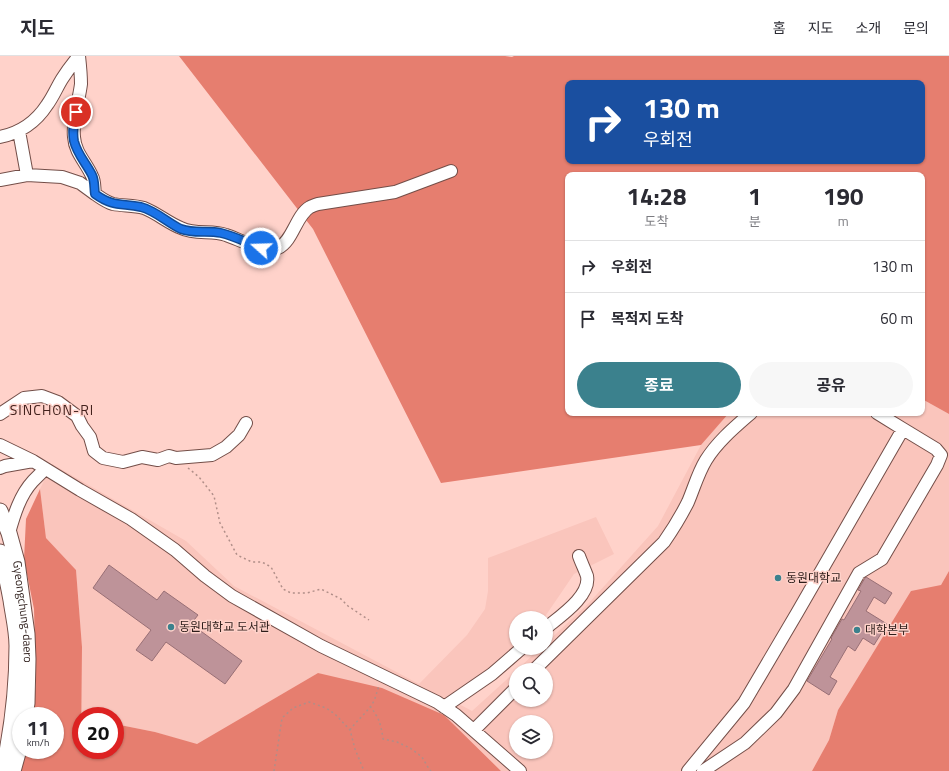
<!DOCTYPE html>
<html lang="ko">
<head>
<meta charset="utf-8">
<style>
	:root { --surface:#fff; --page:#f7f7f7; --text:#2b2b33; --muted:#7c7c81; --line:#e1e1e2; --accent:#3b818d }
	body { margin:0; font-family:"Titillium Web","Noto Sans KR",sans-serif; background:var(--page); color:var(--text); height:100vh; display:flex; flex-direction:column; font-size:15px; white-space:nowrap }
	* { box-sizing:border-box; margin:0 }
	p { font-size:13px; color:var(--muted) }
	.icon { flex:none; width:22px; height:22px; fill:none; stroke:currentColor; stroke-width:2; stroke-linecap:round; stroke-linejoin:round }
	.map { position:relative; flex:1; overflow:hidden }
	.panel { position:absolute; left:565px; top:116px; width:360px; height:244px; display:flex; flex-direction:column; background:var(--surface); border-radius:8px; box-shadow:0 1px 3px #0004 }
	.panel>* { flex:none }
	.hud { position:absolute; left:565px; top:24px; width:360px; height:84px; border-radius:8px; box-shadow:0 1px 3px #0004; background:#1a4fa0; color:#fff; overflow:hidden }
	.buttons { position:absolute; left:509px; top:555px; display:grid; gap:8px }
	.buttons a { display:grid; place-items:center; width:44px; height:44px; border-radius:50%; background:var(--surface); box-shadow:0 1px 3px #0004; font-size:20px }
	.speed { position:absolute; left:12px; top:651px; display:flex; gap:8px; font-size:20px; font-weight:700; text-align:center }
	.speed>* { display:grid; place-content:center; width:52px; height:52px; border-radius:50%; background:var(--surface); box-shadow:0 1px 3px #0004; line-height:1 }
	.speed small { font-size:10px; font-weight:400 }
	.speed .limit { border:6px solid #d22; background:#fff; color:#111 }
	.pin { position:absolute; display:grid; place-items:center; width:34px; height:34px; color:#fff; margin:-17px; border:2px solid #fff; border-radius:50%; box-shadow:0 1px 4px #0007 }
	.me { position:absolute; width:44px; margin:-22px; rotate:290deg; stroke-linejoin:round; filter:drop-shadow(0 0 3px #0008) }
	.turn { display:flex; align-items:center; gap:14px; height:84px; padding:0 12px; font-size:18px }
	.turn .icon { width:52px; height:52px; stroke-width:2.5 }
	.turn b { display:block; font-size:28px; line-height:34px }
	.eta { display:flex; justify-content:space-evenly; align-items:center; height:68px; text-align:center }
	.eta b { font-size:24px; font-weight:700; line-height:28px }
	.button { display:flex; gap:8px; margin-top:auto; padding:8px 12px }
	.button a { flex:1; height:46px; border-radius:24px; background:var(--accent); color:#fff; font-size:16px; font-weight:700; line-height:46px; text-align:center }
	.button a+a { background:var(--page); color:var(--text) }
	ul { padding:0; list-style:none }
	li { display:flex; align-items:center; gap:12px; height:52px; padding:0 12px; border-top:1px solid var(--line) }
	li div { flex:1 }
	li b { display:block; font-size:15px }
	li em { font-style:normal }
	header { display:flex; align-items:center; gap:24px; box-sizing:border-box; height:56px; padding:0 20px; background:var(--surface); border-bottom:1px solid var(--line) }
	header strong { font-size:19px }
	nav { display:flex; gap:22px; margin-inline-start:auto; font-size:14px }
	.map>svg:first-child { display:block }
</style>
</head>
<body>
<header>
<strong>지도</strong>
<nav><a>홈</a><a>지도</a><a>소개</a><a>문의</a></nav>
</header>
<div class="map">
<svg width="949" height="715" viewBox="0 0 949 715">
	<rect width="100%" height="100%" fill="#ffd2ca"/>
	<!-- built -->
	<path fill="#fac5bc" fill-rule="evenodd" d="M922,343L949,358V515L941,529L838,654L829,684L812,715H501L444,659L318,617L197,689L155,676L115,668V660H81V661L82,591L76,514L46,482L40,433L52,408L186,485L234,530L419,628L467,579L485,553L488,535V502L596,461L614,498L574,518L544,562H516V591L459,648L472,655L516,615V644H546V614H517L540,592H546V587L589,547L658,470L701,389L729,357H922ZM516,666H546V696H516Z"/>
	<!-- forest -->
	<path fill="#e67e6f" fill-rule="evenodd" d="M179,0H505L512,1L514,0H949V358L922,343V119H568V357H729L701,389L441,427L313,173ZM568,27H922V105H568Z
		M40,433L46,482L76,514L82,591L81,694H115V668L155,676L197,688L318,617L382,632L444,659L501,715H21L24,704L26,694H55V660H31L36,629L34,553L24,503L26,463Z
		M949,515V715H812L829,684L838,654L911,535L941,529Z"/>
	<!-- building -->
	<path fill="#be9399" stroke="#986f75" d="M109,509L157,544L164,535L198,559L191,568L242,605L225,628L166,586L152,605L136,594L151,574L93,532Z
		M866,521L892,537L885,548L874,541L866,555L887,568L874,589L863,582L855,595L848,590L830,621L837,625L829,639L807,625L832,583L831,582L842,563L844,564L861,535L858,534L865,522Z"/>
	<g fill="none" stroke-linecap="round" stroke-linejoin="round">
		<!-- minor casing -->
		<g stroke="#734e48" stroke-width="14">
			<path id="minor" d="M79,0C80,9 81,19 81,28C79,45 72,63 74,81C75,97 86,106 92,120C95,125 94,132 95,138C101,142 106,146 113,148C123,150 134,149 144,152C157,157 168,167 181,172C195,179 212,174 226,179C239,183 265,198 278,192C293,185 296,159 310,151C312,150 315,149 318,148L395,136L451,115
				M19,75L27,119
				M0,81C19,77 36,66 47,49C53,41 57,31 62,23C67,15 73,7 79,0
				M0,124L27,119L62,121L80,127L95,138
				M0,358L24,342L42,340L58,346L77,360L82,370L90,381L94,395L103,402L123,406L142,401L158,404L169,400L176,402L212,399L226,391L239,379L246,367
				M0,389L33,405L80,434L131,463L175,494L205,520L232,540L321,590L437,646L456,659L520,715
				M0,412L5,410L33,405
				M9,477C14,459 20,439 33,425C37,421 41,417 45,413
				M546,572C559,561 591,540 587,520C585,514 581,506 579,500
				M534,614L664,486C673,473 681,460 688,446C694,432 698,417 706,404C718,385 735,371 751,357
				M444,651L492,618L522,592
				M474,674L516,632
				M688,715L744,647L797,557L903,373
				M703,715L745,687L776,657L794,633L859,517L882,503L937,409L941,399L936,393L903,373L877,357"/>
		</g>
		<!-- major casing -->
		<g stroke="#734e48" stroke-width="17">
			<g id="major">
				<path id="s1" d="M0,455L9,477L17,506L27,578L28,603L27,647L25,660"/>
				<path d="M0,496C5,512 8,528 11,544C13,559 17,574 17,590C17,632 12,674 3,715"/>
				<path d="M13,715L21,686"/>
			</g>
		</g>
		<!-- path -->
		<path stroke="#b08e88" stroke-width="1.5" stroke-dasharray="2 3" stroke-linecap="butt" d="M188,412L199,421L214,440L220,467L237,499L252,506H262L271,511L283,533L291,537H307L321,533L341,543L348,550L369,564
			M370,650C379,662 381,668 383,683L397,686L410,692L422,701L429,713L431,715
			M350,674C357,664 368,656 374,645C376,640 377,635 379,630
			M274,715L282,662L293,652L309,646L326,652L335,658L350,674L355,693L364,715"/>
		<!-- minor -->
		<use href="#minor" stroke="#fff" stroke-width="12"/>
		<!-- major -->
		<use href="#major" stroke="#fff" stroke-width="15"/>
	</g>
	<g fill="none" stroke-linecap="round" stroke-linejoin="round">
		<!-- route casing -->
		<g stroke="#114b97" stroke-width="10">
			<path id="route" d="M76,56C74,66 72,75 74,85C77,98 86,107 92,119C95,125 94,132 95,138C113,151 121,147 141,151C156,155 168,167 181,173C194,178 208,174 221,177C234,180 248,187 261,192"/>
		</g>
		<!-- route -->
		<use href="#route" stroke="#1a73e8" stroke-width="7"/>
	</g>
	<!-- markers -->
	<g fill="#3b818d" stroke="#ffd2ca" stroke-width="1.5">
		<circle cx="778" cy="522" r="4"/>
		<circle cx="171" cy="571" r="4"/>
		<circle cx="857" cy="574" r="4"/>
	</g>
	<g text-anchor="middle" stroke-width="3" stroke-linejoin="round" paint-order="stroke">
		<!-- poi labels -->
		<g font-size="12" fill="#2d1d1a" stroke="#ffd2ca" text-anchor="start">
			<text x="786" y="526">동원대학교</text>
			<text x="179" y="575">동원대학교 도서관</text>
			<text x="865" y="578">대학본부</text>
		</g>
		<!-- street labels -->
		<g font-size="12" fill="#2d1d1a" stroke="#ffd2ca">
			<text dy="4" stroke="none"><textPath href="#s1" startOffset="104">Gyeongchung-daero</textPath></text>
		</g>
		<!-- quarter labels -->
		<g font-size="14" letter-spacing="1" fill="#43221d" stroke="#ffd2ca">
			<text x="52" y="359">SINCHON-RI</text>
		</g>
	</g>
</svg>
<div class="buttons">
<a><svg class="icon" aria-label="sound" viewBox="0 0 24 24"><path d="M4 9h4l5-4v14l-5-4H4zM17 9q2 3 0 6"/></svg></a>
<a><svg class="icon" aria-label="search" viewBox="0 0 24 24"><circle cx="10" cy="10" r="6"/><path d="M15 15l6 6"/></svg></a>
<a><svg class="icon" aria-label="layers" viewBox="0 0 24 24"><path d="M12 4l9 5-9 5-9-5zM3 14l9 5 9-5"/></svg></a>
</div>
<div class="speed"><div>11<small>km/h</small></div><div class="limit">20</div></div>
<div class="pin" style="left:76px;top:56px;background:#d93025"><svg class="icon" aria-label="arrive" viewBox="0 0 24 24"><path d="M6 21V4h12l-3 4 3 4H6"/></svg></div>
<svg class="me" style="left:261px;top:192px" viewBox="-20 -20 40 40"><circle r="17" fill="#1a73e8" stroke="#fff" stroke-width="3"/><path d="M0-11L8 9 0 5-8 9z" fill="#fff"/></svg>
<div class="hud">
<div class="turn"><svg class="icon" aria-label="right" viewBox="0 0 24 24"><path d="M7 20v-9h11M14 6l5 5-5 5"/></svg><div><b>130 m</b>우회전</div></div>
</div>
<section class="panel">
<div class="eta">
<div><b>14:28</b><p>도착</p></div>
<div><b>1</b><p>분</p></div>
<div><b>190</b><p>m</p></div>
</div>
<ul>
<li><svg class="icon" aria-label="right" viewBox="0 0 24 24"><path d="M7 20v-9h11M14 6l5 5-5 5"/></svg><div><b>우회전</b></div><em>130 m</em></li>
<li><svg class="icon" aria-label="arrive" viewBox="0 0 24 24"><path d="M6 21V4h12l-3 4 3 4H6"/></svg><div><b>목적지 도착</b></div><em>60 m</em></li>
</ul>
<div class="button"><a>종료</a><a>공유</a></div>
</section>
</div>
</body>
</html>
